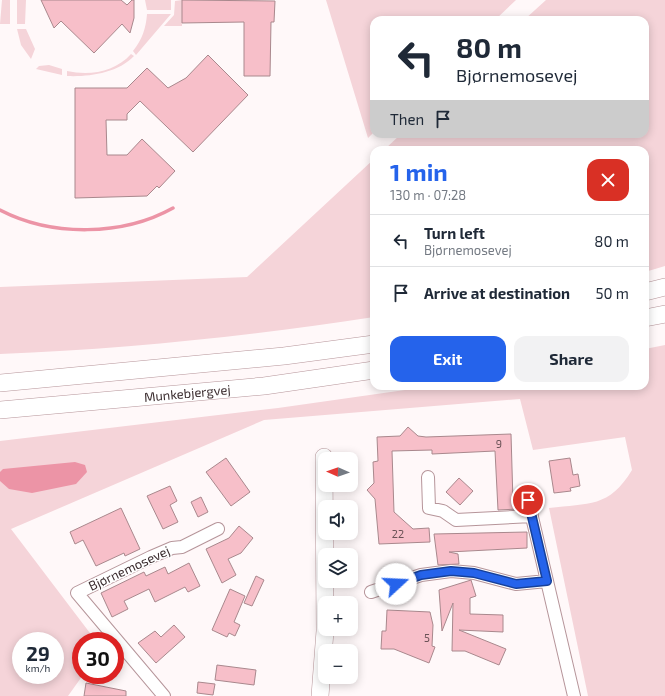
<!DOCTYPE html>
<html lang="en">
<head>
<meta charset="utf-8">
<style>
	:root { --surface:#fff; --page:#f2f2f3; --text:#1f2937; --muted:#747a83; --line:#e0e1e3; --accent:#2563eb }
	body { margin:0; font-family:"Exo 2",sans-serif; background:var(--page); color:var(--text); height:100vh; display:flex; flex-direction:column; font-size:15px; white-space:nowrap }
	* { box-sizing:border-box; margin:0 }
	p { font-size:13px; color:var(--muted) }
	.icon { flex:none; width:22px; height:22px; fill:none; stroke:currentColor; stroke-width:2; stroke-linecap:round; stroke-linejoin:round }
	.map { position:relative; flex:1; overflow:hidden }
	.drawer { position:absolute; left:370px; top:146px; width:279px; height:244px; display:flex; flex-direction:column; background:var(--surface); border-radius:12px; box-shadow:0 2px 10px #0003 }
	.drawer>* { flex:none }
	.banner { position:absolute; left:370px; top:16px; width:279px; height:122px; border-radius:12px; box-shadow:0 2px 10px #0003; background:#fff; color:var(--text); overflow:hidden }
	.needle { width:26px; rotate:272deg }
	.fabs { position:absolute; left:318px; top:452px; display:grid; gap:8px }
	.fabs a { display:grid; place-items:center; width:40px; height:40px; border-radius:8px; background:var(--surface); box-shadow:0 2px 10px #0003; font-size:20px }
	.speed { position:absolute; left:12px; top:632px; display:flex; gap:8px; font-size:20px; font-weight:700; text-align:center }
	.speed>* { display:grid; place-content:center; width:52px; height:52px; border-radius:50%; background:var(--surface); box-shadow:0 2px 10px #0003; line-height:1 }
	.speed small { font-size:10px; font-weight:400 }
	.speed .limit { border:6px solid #d22; background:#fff; color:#111 }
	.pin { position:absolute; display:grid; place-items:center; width:34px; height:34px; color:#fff; margin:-17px; border:2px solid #fff; border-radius:50%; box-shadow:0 1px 4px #0007 }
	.me { position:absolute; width:44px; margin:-22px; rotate:70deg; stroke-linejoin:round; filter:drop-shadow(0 0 3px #0008) }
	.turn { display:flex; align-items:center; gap:14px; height:84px; padding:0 20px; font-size:18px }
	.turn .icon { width:52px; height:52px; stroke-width:2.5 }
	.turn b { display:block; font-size:28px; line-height:34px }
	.then { display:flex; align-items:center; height:38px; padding:0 20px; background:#0003; gap:8px; font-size:15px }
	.round { display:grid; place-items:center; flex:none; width:42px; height:42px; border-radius:12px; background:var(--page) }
	.head { display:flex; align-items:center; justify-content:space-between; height:68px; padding:0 20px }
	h1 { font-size:24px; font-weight:700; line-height:30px; color:var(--accent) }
	.action { display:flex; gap:8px; margin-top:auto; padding:8px 20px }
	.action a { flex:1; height:46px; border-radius:12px; background:var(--accent); color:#fff; font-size:16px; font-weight:700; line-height:46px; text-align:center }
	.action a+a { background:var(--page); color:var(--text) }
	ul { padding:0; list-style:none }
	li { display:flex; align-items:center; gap:12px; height:52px; padding:0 20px; border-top:1px solid var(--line) }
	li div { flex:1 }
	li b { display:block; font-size:15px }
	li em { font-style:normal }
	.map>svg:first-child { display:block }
</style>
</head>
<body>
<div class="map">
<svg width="665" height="696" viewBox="0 0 665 696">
	<rect width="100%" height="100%" fill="#fff8f9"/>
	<!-- green -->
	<path fill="#f5d4d9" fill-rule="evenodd" d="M2,0H10V24H0Z
		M17,0H26L25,24H17Z
		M145,0H171V10H147Z
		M182,0V26H164L174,15L175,1Z
		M326,0H516L495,20H374V132L368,138Z
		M546,0H665V266L645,272V150H384L401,134H645V20H524Z
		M147,14H171L136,55L133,51C142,40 146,28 147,14Z
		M17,29H26L35,49L31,59L21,45Z
		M131,54L134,56C118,73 89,77 67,76V71C90,76 115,72 131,54Z
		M49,65L62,69V75L36,69L39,66Z
		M374,159V317C250,336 125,349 0,354V287L247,277Z
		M665,345V696H588L549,508C589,503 609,508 632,470L625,437L533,450L520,399L264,420L11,529L96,641H81V675H83L68,696H0V441L278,408L433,386H645V349ZM21,641H55V675H21Z"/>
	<!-- water -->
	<path fill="#ec94a6" d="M75,462L85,465L87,472L76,484L32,493L9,489L0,481V472L3,469Z"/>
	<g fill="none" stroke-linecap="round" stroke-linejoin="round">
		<!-- stream -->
		<path stroke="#ec94a6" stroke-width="3.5" d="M0,210C52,237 123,236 173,208"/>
	</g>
	<!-- building -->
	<path fill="#f7bfc9" stroke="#a9888d" d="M41,0H121L127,5L132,0H134V18L130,33L122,24L94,53L61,21L54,28Z
		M182,0L275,1L274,22H271L270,76H244V22L182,23Z
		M208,55L248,95L193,152L140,101L127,114V120H106L107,155H127L142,139L175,171L159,188L157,186L147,196L75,198V88H127L147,68L168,88L186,78Z
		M408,427L418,436L426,437L511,434L513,502H517L518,509L498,510L495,451L432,454V450L392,451L394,512L413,529L429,528L430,542L379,544L375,499L367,490L374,483L373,462L378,461L377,437L400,436Z
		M226,458L250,492L231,506L206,472Z
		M570,458L573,475L578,474L580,486L570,488L571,491L554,493L549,461Z
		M459,478L473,491L460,505L446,492Z
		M170,486L177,501L170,505L178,522L163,529L147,496Z
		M201,497L208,512L198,517L191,502Z
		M121,508L140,549L125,556L124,553L96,566L83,540L75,544L70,532Z
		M239,526L253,538L241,553L228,559L236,575L222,583L206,549L229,538Z
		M527,532V548L449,552L458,554L459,564L438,565L434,534Z
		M189,563L200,586L188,592L185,587L155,602L149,589L124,601L128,609L112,617L101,593L144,572L146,576L165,567L168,574Z
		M256,576L264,580L252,606L244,603Z
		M471,580L476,596L470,598V614L503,615V632L459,630L506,649L499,665L465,651H452L453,603L442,631L439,590Z
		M230,589L245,596L234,622L240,625L235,636L229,633L227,637L212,630Z
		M387,610L430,612L433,625L432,646L435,647L429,663L394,649H381L382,631H386Z
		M174,625L185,637L156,663L138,643L155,631L161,637Z
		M217,665L256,670L254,685L215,680Z
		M198,682L215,684L213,695L197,693Z
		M86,683L126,691V696H84Z"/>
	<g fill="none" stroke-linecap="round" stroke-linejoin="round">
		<!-- street casing -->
		<g stroke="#b6959a" stroke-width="14">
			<path id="street" d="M428,477L429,508L443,511L456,520L532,516
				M528,500L574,696
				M371,592L421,575L451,571L474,573L516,584L547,581
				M164,696L77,593L151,557L172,548L182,547L218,529"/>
		</g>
		<!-- secondary casing -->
		<g stroke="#b6959a" stroke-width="18">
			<g id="secondary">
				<path d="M645,292L665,287"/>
				<path d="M645,318L665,314"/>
				<path d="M0,383L284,356L374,344"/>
				<path id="s1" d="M0,410L264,386L374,370"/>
				<path d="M320,696L325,631L324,457"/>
			</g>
		</g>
		<!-- street -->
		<use href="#street" stroke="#fff" stroke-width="12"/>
		<!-- secondary -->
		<use href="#secondary" stroke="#fff" stroke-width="17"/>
	</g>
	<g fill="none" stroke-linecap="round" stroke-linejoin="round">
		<!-- route casing -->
		<g stroke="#184099" stroke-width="10">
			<path id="route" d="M396,584L421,575L451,571L474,573L516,584L547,581L528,500"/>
		</g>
		<!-- route -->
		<use href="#route" stroke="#2563eb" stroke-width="7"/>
	</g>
	<g text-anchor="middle" stroke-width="3" stroke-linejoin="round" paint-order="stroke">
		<!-- number labels -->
		<g font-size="11" fill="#6a5256">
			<text x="499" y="448">9</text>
			<text x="398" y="538">22</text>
			<text x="427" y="642">5</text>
		</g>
		<!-- street labels -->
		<g font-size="13" fill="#3b2d2f" stroke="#fff">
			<text dy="5" stroke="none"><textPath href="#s1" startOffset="188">Munkebjergvej</textPath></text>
			<text transform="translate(129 568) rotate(-25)" y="5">Bjørnemosevej</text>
		</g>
	</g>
</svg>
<div class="fabs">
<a><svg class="needle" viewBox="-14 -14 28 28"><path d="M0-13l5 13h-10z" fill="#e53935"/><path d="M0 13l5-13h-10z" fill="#747a83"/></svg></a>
<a><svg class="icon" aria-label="sound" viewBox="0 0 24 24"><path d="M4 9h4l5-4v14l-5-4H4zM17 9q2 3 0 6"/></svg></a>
<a><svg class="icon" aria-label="layers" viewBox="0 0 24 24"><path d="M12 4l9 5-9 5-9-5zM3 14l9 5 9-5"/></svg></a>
<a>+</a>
<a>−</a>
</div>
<div class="speed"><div>29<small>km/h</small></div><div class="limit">30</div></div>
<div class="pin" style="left:528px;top:500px;background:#d93025"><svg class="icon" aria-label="arrive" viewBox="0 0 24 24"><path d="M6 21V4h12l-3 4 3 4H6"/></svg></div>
<svg class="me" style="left:396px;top:584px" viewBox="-20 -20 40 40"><circle r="19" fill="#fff"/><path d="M0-13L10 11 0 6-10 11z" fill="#2563eb"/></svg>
<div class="banner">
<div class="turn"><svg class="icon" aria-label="left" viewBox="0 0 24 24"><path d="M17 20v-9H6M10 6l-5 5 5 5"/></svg><div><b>80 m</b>Bjørnemosevej</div></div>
<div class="then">Then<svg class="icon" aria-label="arrive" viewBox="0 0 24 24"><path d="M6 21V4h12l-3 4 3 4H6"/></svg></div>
</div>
<section class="drawer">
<div class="head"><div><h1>1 min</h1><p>130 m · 07:28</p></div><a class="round" style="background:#d93025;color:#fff"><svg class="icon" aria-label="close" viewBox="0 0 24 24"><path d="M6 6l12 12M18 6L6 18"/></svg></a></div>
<ul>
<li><svg class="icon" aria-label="left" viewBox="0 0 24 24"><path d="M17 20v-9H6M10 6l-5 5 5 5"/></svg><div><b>Turn left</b><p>Bjørnemosevej</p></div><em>80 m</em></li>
<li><svg class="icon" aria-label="arrive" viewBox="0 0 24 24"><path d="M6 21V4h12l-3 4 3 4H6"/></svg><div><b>Arrive at destination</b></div><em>50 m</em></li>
</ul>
<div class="action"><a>Exit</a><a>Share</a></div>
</section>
</div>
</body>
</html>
